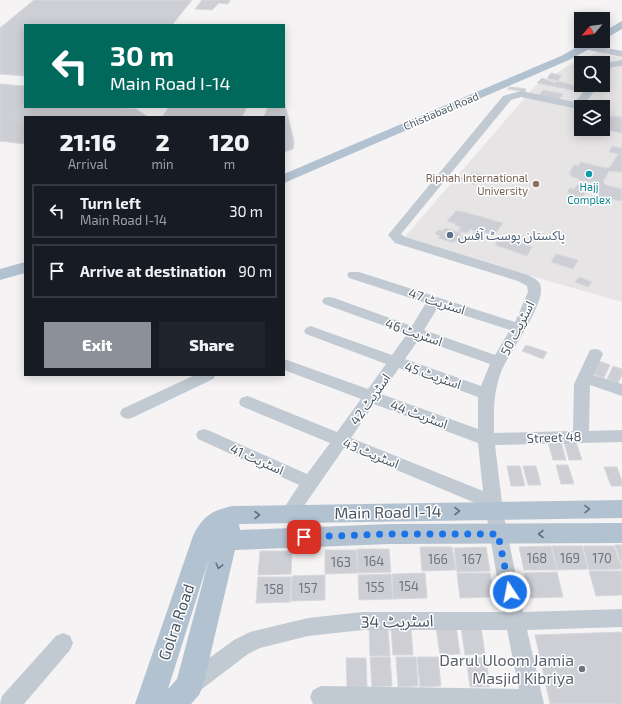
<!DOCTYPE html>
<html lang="en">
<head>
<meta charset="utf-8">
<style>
	:root { --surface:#171b24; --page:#20242c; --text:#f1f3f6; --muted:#9ea1a6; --line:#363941; --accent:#8c9099 }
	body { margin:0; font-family:"Exo 2","Noto Sans Arabic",sans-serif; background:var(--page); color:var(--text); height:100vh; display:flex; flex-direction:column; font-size:15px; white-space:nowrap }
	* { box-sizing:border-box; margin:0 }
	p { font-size:13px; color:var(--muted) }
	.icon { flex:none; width:22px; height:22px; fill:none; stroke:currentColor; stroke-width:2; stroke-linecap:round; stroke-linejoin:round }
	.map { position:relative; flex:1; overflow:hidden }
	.side { position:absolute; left:24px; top:116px; width:261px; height:260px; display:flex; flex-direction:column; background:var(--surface); border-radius:0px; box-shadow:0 2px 10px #0003 }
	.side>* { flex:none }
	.banner { position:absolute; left:24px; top:24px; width:261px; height:84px; border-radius:0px; box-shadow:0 2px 10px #0003; background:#00695c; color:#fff; overflow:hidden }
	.needle { width:26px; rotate:241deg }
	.controls { position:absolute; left:574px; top:12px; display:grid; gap:8px }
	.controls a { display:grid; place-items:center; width:36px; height:36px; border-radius:0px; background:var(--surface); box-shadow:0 2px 10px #0003; font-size:20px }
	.pin { position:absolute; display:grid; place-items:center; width:34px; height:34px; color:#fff; margin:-17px; border-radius:8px; box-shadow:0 2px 6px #0006 }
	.me { position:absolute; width:44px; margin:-22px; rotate:349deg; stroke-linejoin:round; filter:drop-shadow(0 0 3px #0008) }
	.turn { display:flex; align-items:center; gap:14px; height:84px; padding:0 20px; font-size:18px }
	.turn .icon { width:52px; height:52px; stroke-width:2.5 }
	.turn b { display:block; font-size:28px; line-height:34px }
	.eta { display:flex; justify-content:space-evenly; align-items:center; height:68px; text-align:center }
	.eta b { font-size:24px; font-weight:800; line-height:28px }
	.primary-button { display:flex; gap:8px; margin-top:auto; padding:8px 20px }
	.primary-button a { flex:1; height:46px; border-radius:0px; background:var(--accent); color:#fff; font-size:16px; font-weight:800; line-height:46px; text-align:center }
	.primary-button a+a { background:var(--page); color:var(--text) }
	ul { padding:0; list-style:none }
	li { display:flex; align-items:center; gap:12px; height:54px; margin:0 8px 6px; padding:0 12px; border:2px solid var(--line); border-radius:0px }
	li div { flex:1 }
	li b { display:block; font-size:15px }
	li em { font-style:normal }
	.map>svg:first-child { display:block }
</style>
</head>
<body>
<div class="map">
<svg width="622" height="704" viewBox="0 0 622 704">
	<rect width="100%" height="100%" fill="#f5f3f3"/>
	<!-- education -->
	<path fill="#e6e4e5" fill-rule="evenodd" d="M598,52L622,58V302L403,239L534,87L568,66ZM581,63H603V85H581ZM581,107H603V129H581Z"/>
	<!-- building -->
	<path fill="#cdcfd5" stroke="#d7d9de" d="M34,0H192L172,25H25V76L0,74V28Z
		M202,0H230L228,4L219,3L212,10L195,9Z
		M551,73L562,76L557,81L547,78Z
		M542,78L555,83L557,81L585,88L581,92L537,83Z
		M0,84L25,86V107H112L136,109L148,117H25V144L0,141Z
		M509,87L519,88L526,89L525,92L520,91L508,89Z
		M543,90L563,94L559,100L539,95Z
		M284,104H285L294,142L293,149L284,152V117H264L268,107H284Z
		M169,107H247L242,117H162Z
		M608,116L622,117V133L603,129V120Z
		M612,146L621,148L622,146V172L609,171L603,182L606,185L622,189L621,201L599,197L600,196L595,194L598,186H595L597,183L579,180V179L570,176L572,174H569L574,165L578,166L581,162L605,168L610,167L618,154L609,152Z
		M472,172L483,175L475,185L459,180L465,174L470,175Z
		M577,185L584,187L581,191L586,192L582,198L570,195L571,194L567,192L570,188L574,189Z
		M456,211L464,212L503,223L494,235L482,232L478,237L472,236L475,231L470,229L467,233L458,231L461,227L455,225L456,224L447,221Z
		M446,228L461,233L459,235L464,236L460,242L455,241L454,243L438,238L440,236L435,234L438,230L441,231Z
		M500,237L532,247L527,256L495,245Z
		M556,254L578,260L573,269L551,262Z
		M579,277L592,282L588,287L575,282Z
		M526,345L547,352L543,359L522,351Z
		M599,361L610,365L604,378L592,374Z
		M613,366L622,369V375L618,383L607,379Z
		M548,442H561L566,460H553Z
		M564,442H576L582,460H569Z
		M556,465H568L574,484H561Z
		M507,466H520L525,486H511Z
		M523,466H536L541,485H528Z
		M604,467H617L622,481V486H611Z
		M615,545H622V567Z
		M551,546L557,570H524L519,547Z
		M552,546H582L588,569L557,570Z
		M583,546H614L622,569L589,570Z
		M420,547H452L456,570L422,571Z
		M486,547L490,571L457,572L454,548Z
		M357,549H389L391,572L358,573Z
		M325,550H356L358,573L325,574Z
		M260,551H292L291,574L258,575Z
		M589,571H622V595L596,596Z
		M557,572L563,597L529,598L524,573Z
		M425,573L427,598L393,599L392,574Z
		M457,573H490L494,597L460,598Z
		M391,574L393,599L359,600L358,575Z
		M325,575V600L291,601L292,576Z
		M258,577H291L290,602L256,603Z
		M456,626L460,654L440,655L436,627Z
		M411,627L413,655H393L391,628Z
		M461,627H481L485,654L465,655Z
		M369,628H388L390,656H370Z
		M622,632V704H550L535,635Z
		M370,657H390L392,686L372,687Z
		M396,657H416L418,686L398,687Z
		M417,657H438L441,686L420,687Z
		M486,657L490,687H470L466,658Z
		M346,658H366L367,687L347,688Z"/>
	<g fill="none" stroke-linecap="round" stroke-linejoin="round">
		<!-- minor -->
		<path fill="#c1cad2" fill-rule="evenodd" d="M587,44L622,51V57L584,49L582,47L584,45Z
			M622,60V66L612,67L606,74L603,75V66L606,63Z
			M589,85H599L582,107L578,109L521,97L511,100L401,234L405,237L528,275C532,277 538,280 540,284C548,302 508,353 501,372C493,395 494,409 494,433L573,431L574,384L590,350L595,349L600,350L603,354L593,375L622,384V396L590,385L589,431L622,430V442L495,445L503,511L523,612L622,609V627L527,630L544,704H313L310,697L313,690L321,686L519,689L507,630H363L308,636L260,648L248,654L198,692L190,695L182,692L179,685L182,678L234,640L250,632L308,618L363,612H503L485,507L344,448L295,519L289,521L283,519L280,514L299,485L198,439L196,435L198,431L204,429L210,431L307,474L330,443L241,406L239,402L241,398L247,396L253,398L337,432L361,399L284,370V359L368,389L386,364L306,334L304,331L306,328L311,326L316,328L392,355L407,334L324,304L322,301L324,298L329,297L334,298L412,326L426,303L349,278L347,275L349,272H359L515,322L528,292L527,286L518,281L395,243L388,235L503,96L521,91L575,102ZM438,307L510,330L495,355L424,330ZM419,339L490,364L481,386L405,359ZM399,368L478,397V429L381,394ZM374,404L478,443L483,491L351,438Z
			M195,375H216L213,379L134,417L128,419L122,417L120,413L122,409Z
			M63,633L70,636L73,643L70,650L24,704H0L2,696L56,636Z"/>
		<!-- major -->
		<path fill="#b3c2d1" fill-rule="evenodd" d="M622,21V29L603,40V32Z
			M588,41H602L600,43L569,60L284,183V174L561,56Z
			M25,262V273L0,280V269Z
			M622,500V518L239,524L240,530L390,524L622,523V543L390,544L235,550L203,686L199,695L191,704H135L193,536C203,516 211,511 232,506ZM209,559L177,679L168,689Z"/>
	</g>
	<!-- one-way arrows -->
	<defs><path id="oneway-chevron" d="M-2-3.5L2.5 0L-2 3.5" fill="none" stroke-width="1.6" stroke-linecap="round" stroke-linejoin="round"/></defs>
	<g stroke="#64717d">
		<use href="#oneway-chevron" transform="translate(587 509) rotate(-1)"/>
		<use href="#oneway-chevron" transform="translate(457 511)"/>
		<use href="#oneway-chevron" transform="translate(257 515)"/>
		<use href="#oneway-chevron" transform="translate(541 534) rotate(180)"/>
		<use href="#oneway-chevron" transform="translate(219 566) rotate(104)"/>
	</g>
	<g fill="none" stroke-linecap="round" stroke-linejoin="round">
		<!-- route -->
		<path stroke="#1a73e8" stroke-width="7" stroke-dasharray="0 12.6" d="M304,537L390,534H498L510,592"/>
	</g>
	<!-- markers -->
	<circle fill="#0f9aa8" stroke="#fff" stroke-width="1.5" cx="589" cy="174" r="4"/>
	<circle fill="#8d6e63" stroke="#fff" stroke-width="1.5" cx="536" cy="184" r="4"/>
	<circle fill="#5c6f8a" stroke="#fff" stroke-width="1.5" cx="450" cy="235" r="4"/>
	<circle fill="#6b7280" stroke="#fff" stroke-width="1.5" cx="582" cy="669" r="4"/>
	<g text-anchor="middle" stroke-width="3" stroke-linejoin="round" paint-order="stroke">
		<!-- far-street labels -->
		<g font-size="11" fill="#4a5661" stroke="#fff">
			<text transform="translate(441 111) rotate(-23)" y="4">Chistiabad Road</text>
		</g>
		<!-- far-education labels -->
		<g font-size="11" fill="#785e54" stroke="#fff" text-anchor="end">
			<text x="528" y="182">Riphah International<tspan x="528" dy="13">University</tspan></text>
		</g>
		<!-- far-culture labels -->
		<g font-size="11" fill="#0d838f" stroke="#fff">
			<text x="589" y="191">Hajj<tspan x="589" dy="13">Complex</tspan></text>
		</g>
		<!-- service labels -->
		<g font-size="13" fill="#4e5e75" stroke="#fff" text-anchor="start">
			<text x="458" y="240">پاکستان پوسٹ آفس</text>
		</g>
		<!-- street labels -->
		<g font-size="13" fill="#4a5661" stroke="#fff">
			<text transform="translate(437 301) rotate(18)" y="5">اسٹریٹ 47</text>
			<text transform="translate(517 328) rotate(-63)" y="5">اسٹریٹ 50</text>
			<text transform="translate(414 332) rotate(19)" y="5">اسٹریٹ 46</text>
			<text transform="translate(433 375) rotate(19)" y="5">اسٹریٹ 45</text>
			<text transform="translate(370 399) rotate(-55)" y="5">اسٹریٹ 42</text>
			<text transform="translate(419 414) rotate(20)" y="5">اسٹریٹ 44</text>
			<text transform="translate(554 437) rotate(-2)" y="5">Street 48</text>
			<text transform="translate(371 453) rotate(22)" y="5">اسٹریٹ 43</text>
			<text transform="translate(257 459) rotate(24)" y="5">اسٹریٹ 41</text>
		</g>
		<!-- near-number labels -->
		<g font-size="13" fill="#6b747e">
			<text x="537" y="563">168</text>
			<text x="570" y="563">169</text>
			<text x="602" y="563">170</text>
			<text x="438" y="564">166</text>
			<text x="472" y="564">167</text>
			<text x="374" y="566">164</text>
			<text x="341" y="567">163</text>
			<text x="409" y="591">154</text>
			<text x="375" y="592">155</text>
			<text x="308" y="593">157</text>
			<text x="274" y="594">158</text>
		</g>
		<!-- near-street labels -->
		<g font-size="16" fill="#4a5661" stroke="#fff">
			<text transform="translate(388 512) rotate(-1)" y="6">Main Road I-14</text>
			<text transform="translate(397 621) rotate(-1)" y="6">اسٹریٹ 34</text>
			<text transform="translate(176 622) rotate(-71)" y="6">Golra Road</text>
		</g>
		<!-- near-worship labels -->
		<g font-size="16" fill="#5b616d" stroke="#fff" text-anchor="end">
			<text x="574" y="666">Darul Uloom Jamia<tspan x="574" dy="18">Masjid Kibriya</tspan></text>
		</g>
	</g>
</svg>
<div class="controls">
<a><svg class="needle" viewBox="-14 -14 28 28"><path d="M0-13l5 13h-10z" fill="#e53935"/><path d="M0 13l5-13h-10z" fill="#9ea1a6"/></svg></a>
<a><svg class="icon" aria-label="search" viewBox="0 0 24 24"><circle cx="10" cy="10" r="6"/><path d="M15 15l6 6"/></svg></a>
<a><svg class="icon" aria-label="layers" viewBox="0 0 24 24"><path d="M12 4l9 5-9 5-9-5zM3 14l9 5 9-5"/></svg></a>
</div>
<div class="pin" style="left:304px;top:537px;background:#d93025"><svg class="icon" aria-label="arrive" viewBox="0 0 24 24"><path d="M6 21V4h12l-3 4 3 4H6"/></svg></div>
<svg class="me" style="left:510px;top:592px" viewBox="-20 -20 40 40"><circle r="17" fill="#1a73e8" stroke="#fff" stroke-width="3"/><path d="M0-11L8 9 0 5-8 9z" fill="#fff"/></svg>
<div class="banner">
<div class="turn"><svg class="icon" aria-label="left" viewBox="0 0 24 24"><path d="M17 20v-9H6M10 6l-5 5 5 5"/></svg><div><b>30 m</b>Main Road I-14</div></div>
</div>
<section class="side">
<div class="eta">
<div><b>21:16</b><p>Arrival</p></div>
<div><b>2</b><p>min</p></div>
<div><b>120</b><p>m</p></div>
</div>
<ul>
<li><svg class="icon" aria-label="left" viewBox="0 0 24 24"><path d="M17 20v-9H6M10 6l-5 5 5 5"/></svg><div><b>Turn left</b><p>Main Road I-14</p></div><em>30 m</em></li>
<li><svg class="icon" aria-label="arrive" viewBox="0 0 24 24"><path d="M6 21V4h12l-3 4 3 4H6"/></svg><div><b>Arrive at destination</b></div><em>90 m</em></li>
</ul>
<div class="primary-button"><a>Exit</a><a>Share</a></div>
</section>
</div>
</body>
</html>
